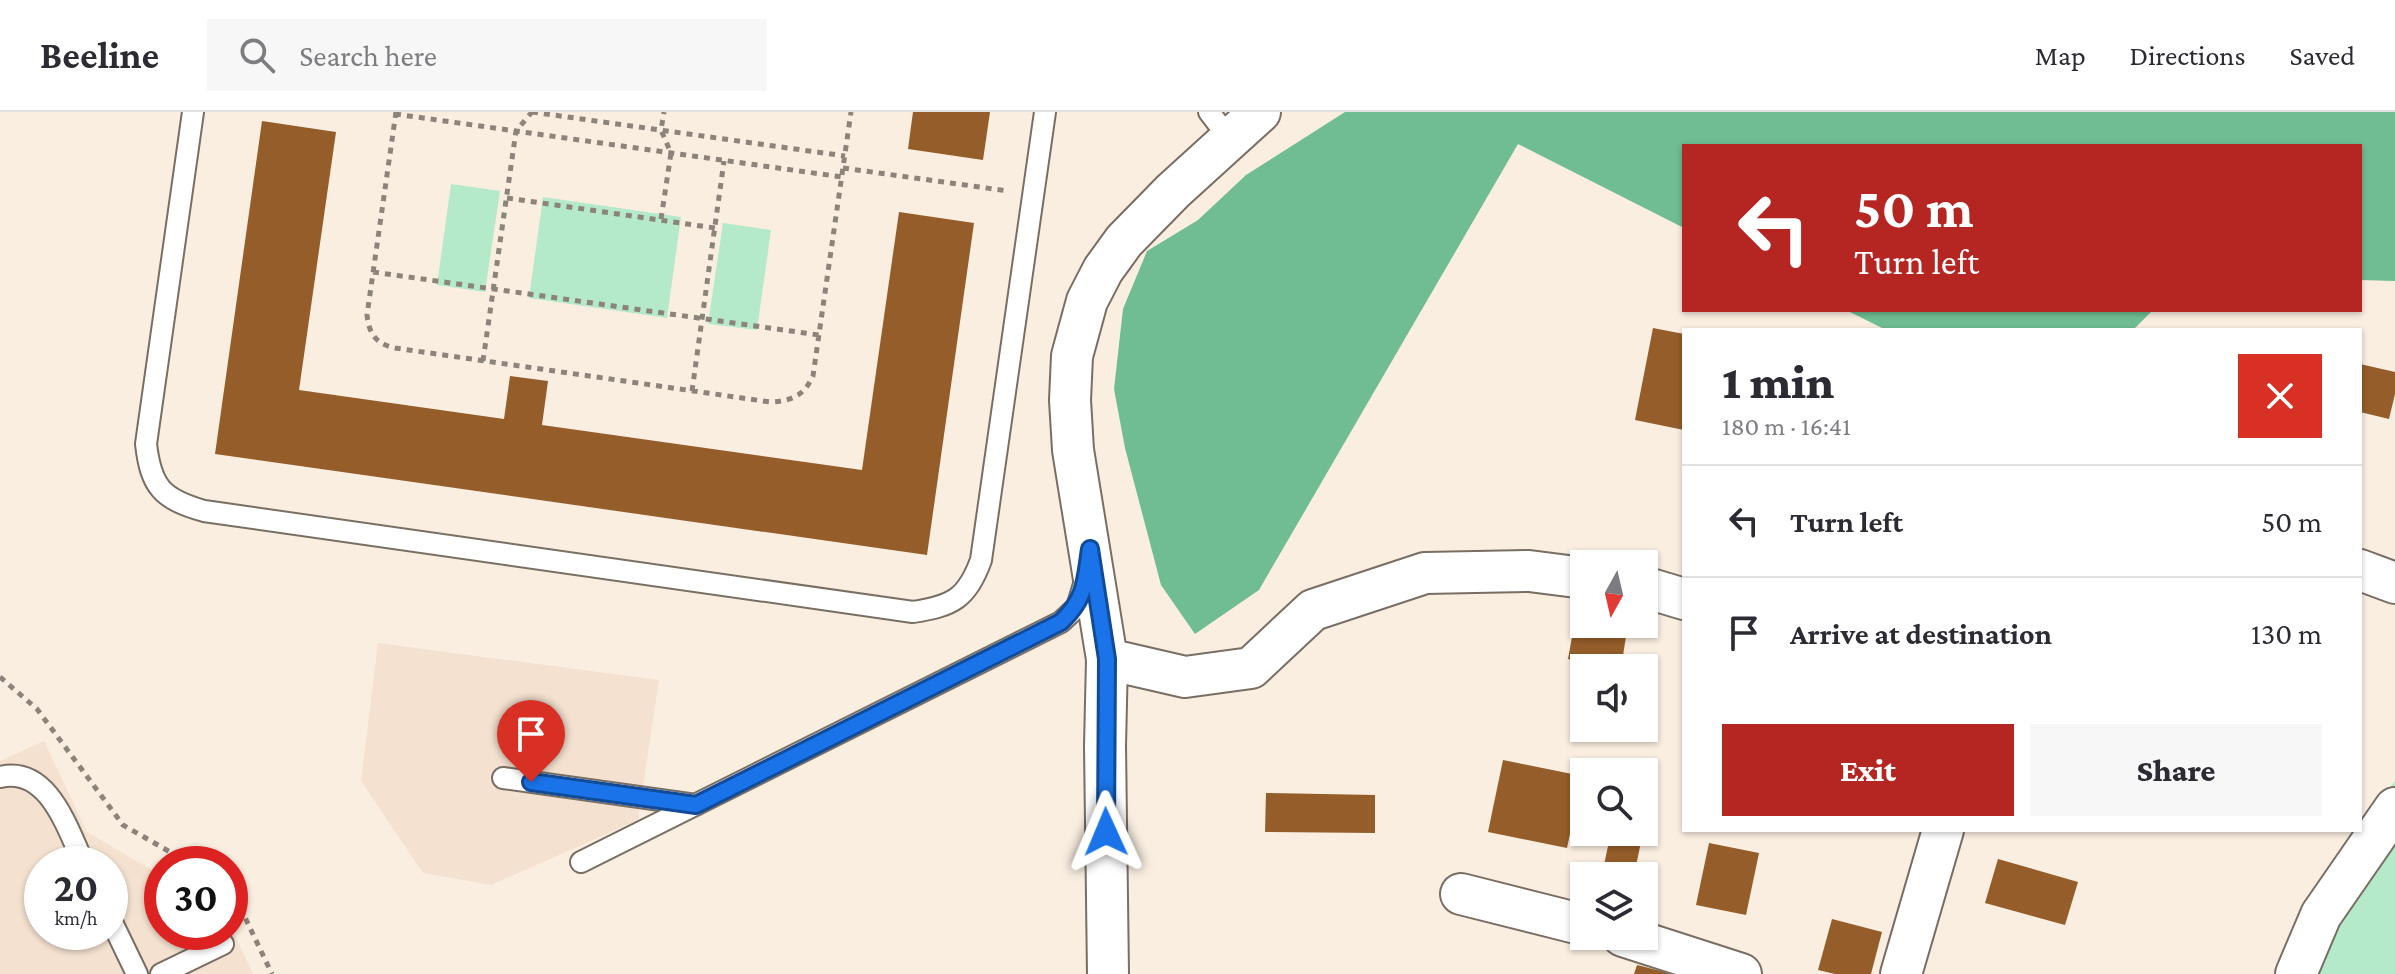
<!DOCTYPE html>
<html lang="en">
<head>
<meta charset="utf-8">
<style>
	:root { --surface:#fff; --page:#f7f7f7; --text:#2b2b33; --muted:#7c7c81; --line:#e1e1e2; --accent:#b52521 }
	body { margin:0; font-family:"Crimson Pro",serif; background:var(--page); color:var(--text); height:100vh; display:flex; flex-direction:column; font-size:30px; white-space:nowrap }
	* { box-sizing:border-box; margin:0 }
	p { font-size:26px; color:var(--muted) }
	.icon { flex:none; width:44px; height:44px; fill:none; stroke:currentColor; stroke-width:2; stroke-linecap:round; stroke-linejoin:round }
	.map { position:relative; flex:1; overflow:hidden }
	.side { position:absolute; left:1682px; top:216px; width:680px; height:504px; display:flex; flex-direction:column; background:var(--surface); border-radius:0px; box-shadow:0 2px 6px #0004 }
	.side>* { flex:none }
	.top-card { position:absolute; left:1682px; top:32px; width:680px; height:168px; border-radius:0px; box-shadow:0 2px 6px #0004; background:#b52521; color:#fff; overflow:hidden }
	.needle { width:52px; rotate:188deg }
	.buttons { position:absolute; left:1570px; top:438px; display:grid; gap:16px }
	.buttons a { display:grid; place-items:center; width:88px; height:88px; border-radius:0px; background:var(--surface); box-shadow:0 2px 6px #0004; font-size:40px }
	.speed { position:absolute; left:24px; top:734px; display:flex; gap:16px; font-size:40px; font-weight:700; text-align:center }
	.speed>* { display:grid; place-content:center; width:104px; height:104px; border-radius:50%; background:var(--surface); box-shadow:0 2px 6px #0004; line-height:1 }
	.speed small { font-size:20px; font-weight:400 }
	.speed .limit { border:12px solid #d22; background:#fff; color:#111 }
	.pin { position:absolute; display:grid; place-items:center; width:68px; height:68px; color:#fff; margin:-82px -34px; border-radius:50% 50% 50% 0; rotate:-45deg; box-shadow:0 0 8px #0007 }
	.pin .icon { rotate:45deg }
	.me { position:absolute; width:88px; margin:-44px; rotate:359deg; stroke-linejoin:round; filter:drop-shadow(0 0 6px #0008) }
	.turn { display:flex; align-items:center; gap:28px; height:168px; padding:0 40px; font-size:36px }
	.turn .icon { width:104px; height:104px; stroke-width:2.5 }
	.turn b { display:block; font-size:56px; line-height:68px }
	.round { display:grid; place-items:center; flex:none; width:84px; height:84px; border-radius:0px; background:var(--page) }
	.head { display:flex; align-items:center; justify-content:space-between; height:136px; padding:0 40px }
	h1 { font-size:48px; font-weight:800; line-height:60px }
	.cta { display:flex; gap:16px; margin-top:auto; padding:16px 40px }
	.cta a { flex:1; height:92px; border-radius:0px; background:var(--accent); color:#fff; font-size:32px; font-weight:800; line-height:92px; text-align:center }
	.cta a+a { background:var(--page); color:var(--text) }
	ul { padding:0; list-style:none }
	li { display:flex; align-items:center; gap:24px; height:112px; padding:0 40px; border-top:2px solid var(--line) }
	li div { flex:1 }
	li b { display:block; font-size:30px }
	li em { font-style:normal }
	header { display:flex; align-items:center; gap:48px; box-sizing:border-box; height:112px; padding:0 40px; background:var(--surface); border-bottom:2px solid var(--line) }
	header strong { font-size:38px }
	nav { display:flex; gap:44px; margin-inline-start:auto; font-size:28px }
	.search { width:560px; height:72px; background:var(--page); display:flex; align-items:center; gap:20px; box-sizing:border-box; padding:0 28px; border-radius:0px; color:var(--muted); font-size:30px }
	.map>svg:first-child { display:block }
</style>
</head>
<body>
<header>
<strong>Beeline</strong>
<div class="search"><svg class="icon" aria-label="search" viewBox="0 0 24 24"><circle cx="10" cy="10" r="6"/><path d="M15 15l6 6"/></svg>Search here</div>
<nav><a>Map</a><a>Directions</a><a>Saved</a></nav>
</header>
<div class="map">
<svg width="2395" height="862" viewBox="0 0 2395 862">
	<rect width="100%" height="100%" fill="#faeee1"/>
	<!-- built -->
	<path fill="#f4e1cf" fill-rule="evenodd" d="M378,531L659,568L638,708L491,773L423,761L361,669Z
		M44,629L87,720L162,764V820H230V813L253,862H0V649ZM42,752H110V820H42Z"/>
	<!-- green -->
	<path fill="#b4e9ca" d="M451,72L500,79L485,180L437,173Z
		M543,85L681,105L667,206L529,186Z
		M723,111L771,118L757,218L708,212Z
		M2395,669V862H2288L2360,716Z"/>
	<!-- forest -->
	<path fill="#70bd93" d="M1345,0H2395V169L2360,168V34H1684V116L1518,32L1259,478L1195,522L1161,473L1125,336L1114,277L1123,197L1147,139L1198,108L1246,63Z
		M1846,198H2153L2133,218H1886Z"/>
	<!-- building -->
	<path fill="#955d29" d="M913,0H990L983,48L908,37Z
		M262,9L336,20L299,278L504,307L510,264L548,269L542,313L862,358L899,100L974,111L927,443L215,342Z
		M1653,216L1684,222V318L1635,308Z
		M2360,252L2395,260V282L2389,307L2360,300Z
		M1577,497L1584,498V512H1628L1621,556L1568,547Z
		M1503,648L1582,664L1567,736L1488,720Z
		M1266,681L1375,683V721L1265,720Z
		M1611,720H1643L1635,759L1604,753Z
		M1709,731L1759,741L1746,803L1696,793Z
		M1998,747L2078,770L2065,813L1985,791Z
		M1832,807L1882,820L1871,862H1835L1818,858Z
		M1637,853L1669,861L1668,862H1634Z"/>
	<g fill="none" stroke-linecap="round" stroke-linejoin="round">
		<!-- service casing -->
		<g stroke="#796e63" stroke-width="24">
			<path id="service" d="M193,0L146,332C151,375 162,387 204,399L913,500C952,494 967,487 981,448L1045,0
				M1209,0L1229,26
				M0,665C49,653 68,719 84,752
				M503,666L696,693
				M581,750L1061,510L1077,495L1085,469
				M110,806L137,862
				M161,862L223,832"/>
		</g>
		<!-- minor casing -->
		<g stroke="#796e63" stroke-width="44">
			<path id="minor" d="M2360,458L2395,471
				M1644,475L1684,487
				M1107,547L1185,565L1251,556L1313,498L1425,461L1529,459L1584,466
				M1461,782L1584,813
				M1623,824L1741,862
				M1108,862L1105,634L1107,547L1073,338L1070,288L1072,244L1087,189L1103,158L1124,129L1173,79L1260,0
				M1901,862L1943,718
				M2296,862L2321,803L2395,696"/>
		</g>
		<!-- path -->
		<path stroke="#8c847b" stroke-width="5" stroke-dasharray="6 6" stroke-linecap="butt" d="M396,0L367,203C369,222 376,232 395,236L770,290C791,289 804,284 813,264L851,0
			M532,0L845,44
			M395,2L842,65
			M843,56L1008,79
			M507,86L715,116
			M661,107L671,41L661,18L664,0
			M373,160L819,223
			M483,249L516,19L532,0
			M692,279L724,49
			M0,565L37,597L123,713L191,752
			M230,774L272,862"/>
		<!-- service -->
		<use href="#service" stroke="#fff" stroke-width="20"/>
		<!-- minor -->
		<use href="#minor" stroke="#fff" stroke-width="40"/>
	</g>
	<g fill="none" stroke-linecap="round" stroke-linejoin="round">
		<!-- route casing -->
		<g stroke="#114b97" stroke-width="20">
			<path id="route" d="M531,670L696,693L1061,510C1086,486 1085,470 1090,437L1107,547L1106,720"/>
		</g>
		<!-- route -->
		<use href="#route" stroke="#1a73e8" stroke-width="14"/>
	</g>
</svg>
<div class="buttons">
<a><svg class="needle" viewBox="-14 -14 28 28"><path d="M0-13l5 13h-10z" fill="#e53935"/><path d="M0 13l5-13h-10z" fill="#7c7c81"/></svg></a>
<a><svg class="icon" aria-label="sound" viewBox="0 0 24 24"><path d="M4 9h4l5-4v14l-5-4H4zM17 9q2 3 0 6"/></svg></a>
<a><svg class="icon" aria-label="search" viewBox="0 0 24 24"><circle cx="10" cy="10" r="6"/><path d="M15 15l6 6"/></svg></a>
<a><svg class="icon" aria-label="layers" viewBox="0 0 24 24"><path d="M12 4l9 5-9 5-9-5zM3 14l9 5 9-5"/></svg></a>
</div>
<div class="speed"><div>20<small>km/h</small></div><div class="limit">30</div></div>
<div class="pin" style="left:531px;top:670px;background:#d93025"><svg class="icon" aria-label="arrive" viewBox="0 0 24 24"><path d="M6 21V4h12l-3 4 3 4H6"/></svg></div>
<svg class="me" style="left:1106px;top:720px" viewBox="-20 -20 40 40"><path d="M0-17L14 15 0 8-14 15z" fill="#1a73e8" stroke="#fff" stroke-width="4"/></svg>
<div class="top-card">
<div class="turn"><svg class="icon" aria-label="left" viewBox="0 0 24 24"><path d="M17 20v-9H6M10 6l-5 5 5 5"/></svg><div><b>50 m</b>Turn left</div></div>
</div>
<section class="side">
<div class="head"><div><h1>1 min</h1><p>180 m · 16:41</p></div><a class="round" style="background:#d93025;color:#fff"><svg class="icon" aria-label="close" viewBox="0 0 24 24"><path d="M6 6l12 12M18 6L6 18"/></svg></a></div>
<ul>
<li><svg class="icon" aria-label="left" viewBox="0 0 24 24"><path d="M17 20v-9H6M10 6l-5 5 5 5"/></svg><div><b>Turn left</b></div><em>50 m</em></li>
<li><svg class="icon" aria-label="arrive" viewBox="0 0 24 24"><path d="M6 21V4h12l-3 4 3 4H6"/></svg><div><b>Arrive at destination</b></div><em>130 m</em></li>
</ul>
<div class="cta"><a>Exit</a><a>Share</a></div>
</section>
</div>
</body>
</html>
